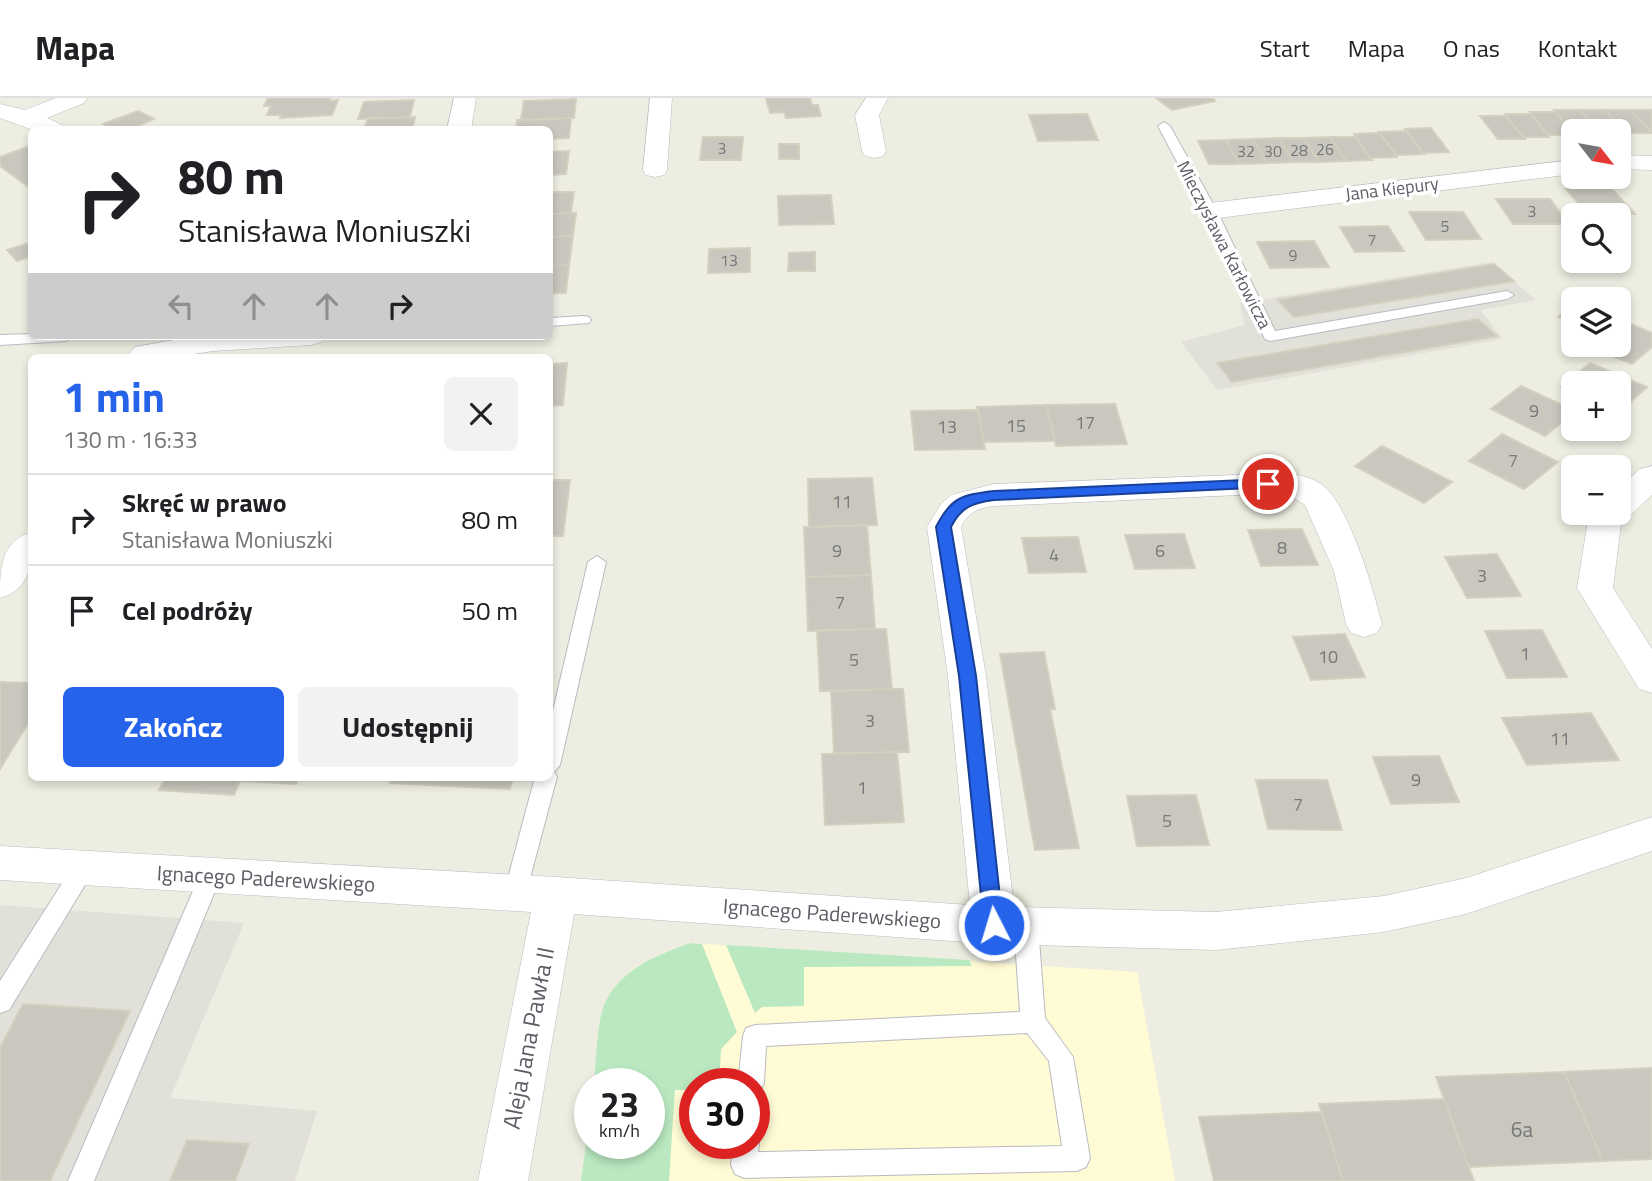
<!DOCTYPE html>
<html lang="pl">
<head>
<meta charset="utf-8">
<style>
	:root { --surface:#fff; --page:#f2f2f2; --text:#202124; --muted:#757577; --line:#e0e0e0; --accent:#2563eb }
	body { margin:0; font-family:"Titillium Web",sans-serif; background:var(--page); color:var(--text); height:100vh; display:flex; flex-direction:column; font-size:26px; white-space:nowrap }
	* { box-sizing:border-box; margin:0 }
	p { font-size:23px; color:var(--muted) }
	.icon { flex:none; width:38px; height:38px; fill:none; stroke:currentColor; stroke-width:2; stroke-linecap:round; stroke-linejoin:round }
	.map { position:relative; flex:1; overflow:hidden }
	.drawer { position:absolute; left:28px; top:256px; width:525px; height:427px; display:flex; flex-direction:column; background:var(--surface); border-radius:10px; box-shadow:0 4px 10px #0003 }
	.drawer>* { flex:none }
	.top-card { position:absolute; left:28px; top:28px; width:525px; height:214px; border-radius:10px; box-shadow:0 4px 10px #0003; background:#fff; color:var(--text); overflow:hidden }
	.needle { width:46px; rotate:121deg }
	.tools { position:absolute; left:1561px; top:21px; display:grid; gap:14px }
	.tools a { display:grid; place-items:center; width:70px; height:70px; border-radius:10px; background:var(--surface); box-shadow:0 4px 10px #0003; font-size:35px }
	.speed { position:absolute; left:574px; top:970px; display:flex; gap:14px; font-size:35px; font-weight:700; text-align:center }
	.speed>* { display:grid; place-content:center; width:91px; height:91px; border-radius:50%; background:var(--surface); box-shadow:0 4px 10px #0003; line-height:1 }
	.speed small { font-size:18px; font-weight:400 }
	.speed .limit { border:10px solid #d22; background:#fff; color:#111 }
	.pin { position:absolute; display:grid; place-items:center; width:60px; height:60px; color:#fff; margin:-30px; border:4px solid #fff; border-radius:50%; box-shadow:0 2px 7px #0007 }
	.me { position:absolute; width:77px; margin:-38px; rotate:355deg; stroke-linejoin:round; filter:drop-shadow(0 0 5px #0008) }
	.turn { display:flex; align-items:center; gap:24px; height:147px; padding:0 35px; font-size:32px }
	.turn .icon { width:91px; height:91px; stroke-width:2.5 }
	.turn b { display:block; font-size:49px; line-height:60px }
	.lanes { display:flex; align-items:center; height:66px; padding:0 35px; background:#0003; justify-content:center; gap:35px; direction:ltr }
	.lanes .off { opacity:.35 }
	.round { display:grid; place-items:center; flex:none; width:74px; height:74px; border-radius:10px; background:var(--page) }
	.head { display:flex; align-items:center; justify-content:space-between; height:119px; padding:0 35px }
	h1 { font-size:42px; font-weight:700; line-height:52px; color:var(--accent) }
	.primary-button { display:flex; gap:14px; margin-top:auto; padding:14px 35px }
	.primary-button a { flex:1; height:80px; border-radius:10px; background:var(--accent); color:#fff; font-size:28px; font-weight:700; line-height:80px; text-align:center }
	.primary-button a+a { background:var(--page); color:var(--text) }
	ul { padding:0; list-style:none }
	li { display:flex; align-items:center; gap:21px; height:91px; padding:0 35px; border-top:2px solid var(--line) }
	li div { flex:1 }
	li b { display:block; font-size:26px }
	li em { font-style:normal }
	header { display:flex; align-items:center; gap:42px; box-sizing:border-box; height:98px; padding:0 35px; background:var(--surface); border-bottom:2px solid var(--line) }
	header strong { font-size:33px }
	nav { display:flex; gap:38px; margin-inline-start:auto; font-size:24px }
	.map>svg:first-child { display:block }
</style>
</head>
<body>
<header>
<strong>Mapa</strong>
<nav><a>Start</a><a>Mapa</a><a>O nas</a><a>Kontakt</a></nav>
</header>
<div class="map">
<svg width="1652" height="1083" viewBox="0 0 1652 1083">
	<rect width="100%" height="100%" fill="#eeede1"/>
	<!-- commercial -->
	<path fill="#fffbd5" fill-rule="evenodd" d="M691,845L1137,874L1175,1083H581L590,1016V1045H649V985H594L604,907L617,886L635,870L662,855ZM695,985H754V1045H695Z"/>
	<!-- industrial -->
	<path fill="#e1e0d9" d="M1491,164L1536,202L1480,212L1503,241L1217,292L1181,244L1245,227L1240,205Z
		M0,807L244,825L170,1000L317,1013L295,1083H0Z"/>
	<!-- green -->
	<path fill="#bae9c1" d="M691,845L702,846L737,934L721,951L719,985H695V992H675L669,1083H581L590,1016V1045H649V985H594C596,966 597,921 605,905C621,871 658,856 691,845Z
		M726,847L969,862L972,868L804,869V908L762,909L755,915Z"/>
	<!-- building -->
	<path fill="#c9c7be" stroke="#d3d0bf" stroke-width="2" d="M268,0H331L330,3L338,2L332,17L280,20L281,17H267L271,8H264Z
		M766,0H810L812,7H818L821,18L786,20L784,14L770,15Z
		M1156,0H1213L1215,3L1172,12Z
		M576,1L574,20L521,22L524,3Z
		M414,2L410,19L358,21L364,4Z
		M1554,12H1580L1598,33L1573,35Z
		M1580,12H1605L1626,35L1598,33Z
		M1605,12H1631L1652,35H1626Z
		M1631,12H1652V34Z
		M138,13L154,21L128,32H114L103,26Z
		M1530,14H1556L1573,37H1548Z
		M1087,16L1098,42L1038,43L1029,17Z
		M1505,16H1531L1549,39H1523Z
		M1480,18H1506L1525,41H1498Z
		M415,19L412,32H364L368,20Z
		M571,20L569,40L550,41V32H516L517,22Z
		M1431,30L1449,54L1423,55L1405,31Z
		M1406,33L1423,55L1424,56L1396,57L1379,34Z
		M1380,35L1396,57L1397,59L1370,60L1354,36Z
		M703,39H743L741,62H700Z
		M1330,39L1346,63L1319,64L1304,40Z
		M1330,39H1355L1372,62L1346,63Z
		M1279,40H1304L1319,64H1294Z
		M1279,40L1294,64L1267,65L1253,41Z
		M1253,41L1267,65L1239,66L1226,42Z
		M1226,42L1239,66H1209L1198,43Z
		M779,46H799V61H779Z
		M32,47V89L30,90L0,68V59Z
		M569,53L566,76L550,77V54Z
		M1611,90L1635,116L1588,117L1566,91Z
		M550,94H574L571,115L550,116Z
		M831,97L834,126L779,127L778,98Z
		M1496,101H1550L1569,126H1513Z
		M1409,114H1463L1481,141L1426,142Z
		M576,115L573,138L550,139V116Z
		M1388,128L1404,153L1355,154L1340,129Z
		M573,138L569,167L550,168V139Z
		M1314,143L1329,169L1270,170L1257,144Z
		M32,144V158L17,163L7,152Z
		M750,150V174L708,175L709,151Z
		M815,154V173H788L789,155Z
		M1494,166L1514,183L1294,219L1278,202Z
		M569,167L566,195H550V168Z
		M1573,207V225L1558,219Z
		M1478,221L1497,238L1232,284L1217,265Z
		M1619,221L1652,235V249L1632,266L1587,247H1619Z
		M567,265L563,307L550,308V266Z
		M1590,265L1647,289L1619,314V285H1573V294L1561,289Z
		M1521,288L1573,312V315L1545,338L1491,311Z
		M1115,306L1127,346L1056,348L1046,307Z
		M1046,307L1055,343L984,344L977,309Z
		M978,312L985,351L915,352L911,313Z
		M1502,336L1558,364L1524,391L1469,363Z
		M1382,348L1452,384L1424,405L1355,368Z
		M872,380L877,427L809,429L808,381Z
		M550,382H570L563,438H550Z
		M867,427L871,477L806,479L804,429Z
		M1302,431L1318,467L1261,468L1248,432Z
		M1184,436L1195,470L1135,471L1125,437Z
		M1078,439L1086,474L1029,475L1022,440Z
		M1497,456L1521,498L1467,500L1445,459Z
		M871,477L875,531L808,533L806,479Z
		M886,531L892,591L820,593L817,532Z
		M1542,532L1567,579L1507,580L1485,533Z
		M1345,536L1365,579L1311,582L1293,539Z
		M1044,554L1055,611H1050L1079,750L1035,752L1000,556Z
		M0,584L32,585V619L0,671Z
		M892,591H903L909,654L834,655L831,593Z
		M1591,615L1619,662L1527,667L1502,620Z
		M897,654L904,724L825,727L822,656Z
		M1439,658L1459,704L1391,706L1373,659Z
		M166,679H299L296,686L240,683L234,697L159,692Z
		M392,679H513L510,691L390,685Z
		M1256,682H1327L1342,732L1268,731Z
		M1196,697L1209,747L1137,748L1127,698Z
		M23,906L130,913L50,1083H0V950Z
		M1652,970V1061L1603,1063L1564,974Z
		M1564,974L1603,1063L1469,1069L1436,979Z
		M1444,1001L1474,1083H1343L1319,1006Z
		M1322,1014L1343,1083H1214L1199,1019Z
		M187,1042L249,1046L235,1083H170Z"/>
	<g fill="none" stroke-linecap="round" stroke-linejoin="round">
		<!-- lane casing -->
		<g stroke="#b9bbc2" stroke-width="2">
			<path id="lane" d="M1164,24L1170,28L1217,113L1275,233L1507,193L1514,197L1507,201L1270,243L1265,241L1203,113L1158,28Z
				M584,218L589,219L591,222L589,225L550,228V220Z
				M32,236V238H74L66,243L0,247V237Z
				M597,458L606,464L560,667L554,674L557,679L526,795L523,802L515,804L507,802L504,795L535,679H550V625L588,464Z
				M83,762L91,765L94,771L91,777L9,912L0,915V883L75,765Z
				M210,770L218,772L221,779L94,1083H68L199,779L202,772Z
				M1026,818L1034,821L1038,828L1045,920L1073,959L1090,1060L1086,1069L1077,1073L744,1080L735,1076L731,1067L733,1045H754V1036L759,1045L758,1054L1062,1048L1049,963L1027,935L766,948L764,985L760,993L754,995V985H738L743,938L746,930L755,927L1020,914L1014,828L1018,821Z"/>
		</g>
		<!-- street casing -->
		<g stroke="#b9bbc2" stroke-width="1">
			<path id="street" d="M56,0H87L84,5L47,20L62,27L66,32H33L0,20V6L25,12Z
				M454,0H476L471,32H447Z
				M650,0H672L667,72L664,77L655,79L646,77L643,72Z
				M866,0H888L879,17L886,53L883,58L874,60L865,58L862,53L855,17Z
				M1619,57L1652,58V72L1619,71Z
				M1573,62V76L1210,121L1201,118L1197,113L1201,108L1210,105Z
				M196,238H325L321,244L311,247L213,253L175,259H133L130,255L135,249Z
				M1652,368V397L1621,426L1613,490L1652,551V595L1639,591L1577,490L1588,422L1593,415H1619V391L1640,371Z
				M1290,375C1300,377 1312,380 1321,386C1348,403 1374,494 1382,526L1377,535L1364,539L1351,535L1346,526L1334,473L1305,407L1286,395L994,408C978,410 968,414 961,429L986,578L1014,809L1216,814L1384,798L1466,780L1652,719V753L1466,816L1384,834L1216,852L994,846L574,816L528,1083H478L531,814L0,782V748L556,779L970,807L948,578L927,429L941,406L951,397L994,386Z
				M32,434C32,462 33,491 0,500C0,472 0,443 32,434Z"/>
		</g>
		<!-- lane -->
		<use href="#lane" fill="#fff" fill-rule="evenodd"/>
		<!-- street -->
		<use href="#street" fill="#fff" fill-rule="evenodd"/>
	</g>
	<!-- route -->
	<path fill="#2563eb" stroke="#184099" stroke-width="2" d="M1268,381L1273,383V389L994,402C972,405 961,409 951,429L976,578L1003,827L1001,833L994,835L987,833L984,827L959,578L936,429C951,399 962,397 994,393Z"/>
	<g text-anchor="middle" stroke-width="7" stroke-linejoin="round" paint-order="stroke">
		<!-- far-number labels -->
		<g font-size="16" fill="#76787a">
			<text x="722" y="56">3</text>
			<text x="1325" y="57">26</text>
			<text x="1299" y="58">28</text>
			<text x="1246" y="59">32</text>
			<text x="1273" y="59">30</text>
			<text x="1532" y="119">3</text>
			<text x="1445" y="134">5</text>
			<text x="1372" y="147">7</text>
			<text x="1293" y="163">9</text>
			<text x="729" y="168">13</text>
		</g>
		<!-- far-street labels -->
		<g font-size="18" fill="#5a5d64" stroke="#fff">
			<text transform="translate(1392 91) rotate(-7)" y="6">Jana Kiepury</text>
			<text transform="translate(1224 147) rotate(63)" y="6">Mieczysława Karłowicza</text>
		</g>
		<!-- number labels -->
		<g font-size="18" fill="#76787a">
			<text x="1534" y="319">9</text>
			<text x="1085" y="331">17</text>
			<text x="1016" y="334">15</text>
			<text x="947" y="335">13</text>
			<text x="1513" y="369">7</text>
			<text x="842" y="410">11</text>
			<text x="1282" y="456">8</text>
			<text x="837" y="459">9</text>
			<text x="1160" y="459">6</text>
			<text x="1054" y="463">4</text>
			<text x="1482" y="484">3</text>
			<text x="840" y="511">7</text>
			<text x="1525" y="562">1</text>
			<text x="1328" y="565">10</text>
			<text x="854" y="568">5</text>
			<text x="870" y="629">3</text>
			<text x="1560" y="647">11</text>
			<text x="1416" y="688">9</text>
			<text x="862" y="696">1</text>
			<text x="1298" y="713">7</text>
			<text x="1167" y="729">5</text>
		</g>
		<!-- street labels -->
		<g font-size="21" fill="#5a5d64" stroke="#fff">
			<text transform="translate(266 781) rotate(3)" y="7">Ignacego Paderewskiego</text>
			<text transform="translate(832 816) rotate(4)" y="7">Ignacego Paderewskiego</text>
		</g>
		<!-- near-number labels -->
		<g font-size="21" fill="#76787a">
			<text x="1522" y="1039">6a</text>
		</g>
		<!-- near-street labels -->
		<g font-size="24" fill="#5a5d64" stroke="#fff">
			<text transform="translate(529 940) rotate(-79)" y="8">Aleja Jana Pawła II</text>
		</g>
	</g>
</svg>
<div class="tools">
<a><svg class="needle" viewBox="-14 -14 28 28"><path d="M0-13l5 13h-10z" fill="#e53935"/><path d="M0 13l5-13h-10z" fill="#757577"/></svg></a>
<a><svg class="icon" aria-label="search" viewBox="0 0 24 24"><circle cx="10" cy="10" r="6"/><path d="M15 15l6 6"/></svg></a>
<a><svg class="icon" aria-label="layers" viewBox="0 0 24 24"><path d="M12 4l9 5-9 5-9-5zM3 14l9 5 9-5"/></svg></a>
<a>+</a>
<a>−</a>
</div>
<div class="speed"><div>23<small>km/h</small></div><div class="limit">30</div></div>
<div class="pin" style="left:1268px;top:386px;background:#d93025"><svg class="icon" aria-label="arrive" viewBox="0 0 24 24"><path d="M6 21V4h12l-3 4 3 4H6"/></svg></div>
<svg class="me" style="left:994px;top:827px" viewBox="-20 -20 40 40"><circle r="17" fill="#2563eb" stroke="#fff" stroke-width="3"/><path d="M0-11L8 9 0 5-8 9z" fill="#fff"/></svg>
<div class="top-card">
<div class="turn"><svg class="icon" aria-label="right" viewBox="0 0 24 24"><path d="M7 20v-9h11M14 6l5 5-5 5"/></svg><div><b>80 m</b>Stanisława Moniuszki</div></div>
<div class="lanes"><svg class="icon off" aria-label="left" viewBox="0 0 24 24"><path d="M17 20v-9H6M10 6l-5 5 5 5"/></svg><svg class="icon off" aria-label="ahead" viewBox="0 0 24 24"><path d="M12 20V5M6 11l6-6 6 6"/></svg><svg class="icon off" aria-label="ahead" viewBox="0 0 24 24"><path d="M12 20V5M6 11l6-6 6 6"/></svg><svg class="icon" aria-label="right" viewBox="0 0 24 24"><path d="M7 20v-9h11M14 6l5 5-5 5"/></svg></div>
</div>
<section class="drawer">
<div class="head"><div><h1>1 min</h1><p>130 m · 16:33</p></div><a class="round"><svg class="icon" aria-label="close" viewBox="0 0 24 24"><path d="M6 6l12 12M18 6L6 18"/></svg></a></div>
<ul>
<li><svg class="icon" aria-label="right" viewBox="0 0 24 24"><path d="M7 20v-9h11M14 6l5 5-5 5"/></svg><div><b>Skręć w prawo</b><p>Stanisława Moniuszki</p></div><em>80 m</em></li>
<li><svg class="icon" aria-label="arrive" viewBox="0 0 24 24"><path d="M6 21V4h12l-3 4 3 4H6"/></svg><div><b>Cel podróży</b></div><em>50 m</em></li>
</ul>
<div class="primary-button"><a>Zakończ</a><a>Udostępnij</a></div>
</section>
</div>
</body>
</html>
